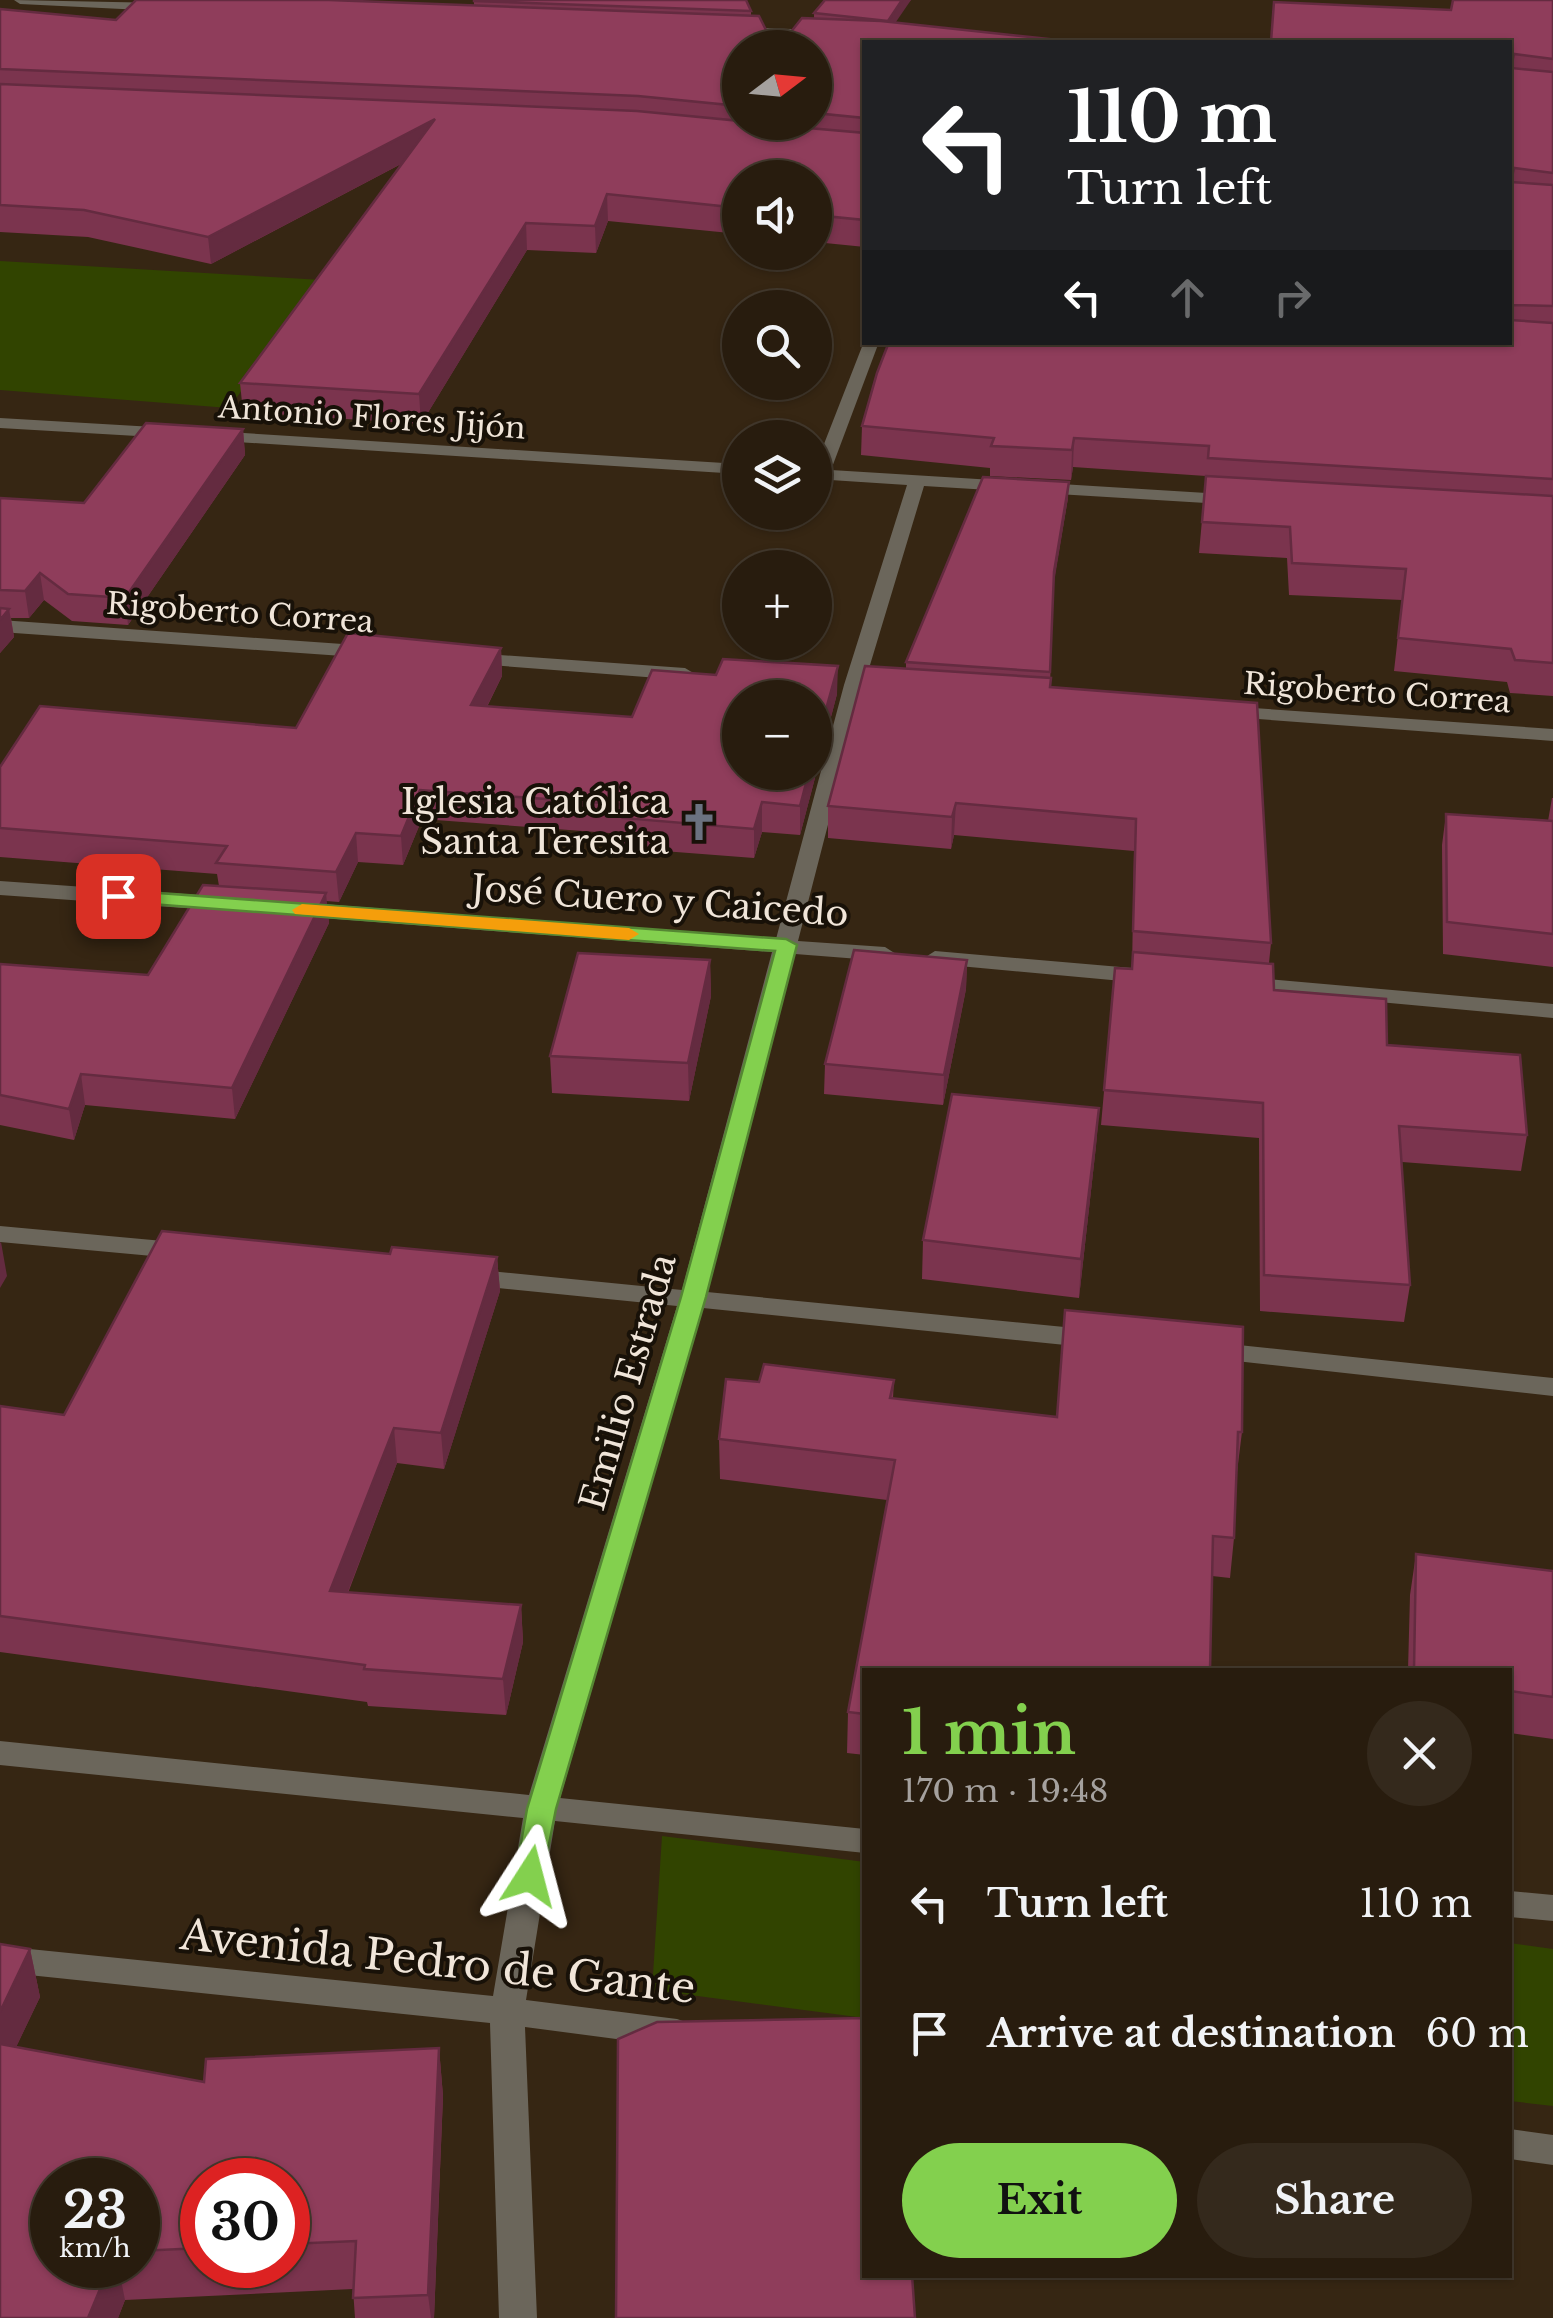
<!DOCTYPE html>
<html lang="en">
<head>
<meta charset="utf-8">
<style>
	:root { --surface:#281c0e; --page:#34291c; --text:#f1f3f6; --muted:#a5a19e; --line:#443a2e; --accent:#83d04e }
	body { margin:0; font-family:"Libre Baskerville",serif; background:var(--page); color:var(--text); height:100vh; display:flex; flex-direction:column; font-size:38px; white-space:nowrap }
	* { box-sizing:border-box; margin:0 }
	p { font-size:32px; color:var(--muted) }
	.icon { flex:none; width:55px; height:55px; fill:none; stroke:currentColor; stroke-width:2; stroke-linecap:round; stroke-linejoin:round }
	.map { position:relative; flex:1; overflow:hidden }
	.side { position:absolute; left:862px; top:1668px; width:650px; height:610px; display:flex; flex-direction:column; background:var(--surface); border-radius:0px; box-shadow:0 2px 8px #0004,0 0 0 2px var(--line) }
	.side>* { flex:none }
	.banner { position:absolute; left:862px; top:40px; width:650px; height:305px; border-radius:0px; box-shadow:0 2px 8px #0004,0 0 0 2px var(--line); background:#202124; color:#fff; overflow:hidden }
	.needle { width:65px; rotate:74deg }
	.tools { position:absolute; left:722px; top:30px; display:grid; gap:20px }
	.tools a { display:grid; place-items:center; width:110px; height:110px; border-radius:50%; background:var(--surface); box-shadow:0 2px 8px #0004,0 0 0 2px var(--line); font-size:50px }
	.speed { position:absolute; left:30px; top:2158px; display:flex; gap:20px; font-size:50px; font-weight:700; text-align:center }
	.speed>* { display:grid; place-content:center; width:130px; height:130px; border-radius:50%; background:var(--surface); box-shadow:0 2px 8px #0004,0 0 0 2px var(--line); line-height:1 }
	.speed small { font-size:25px; font-weight:400 }
	.speed .limit { border:15px solid #d22; background:#fff; color:#111 }
	.pin { position:absolute; display:grid; place-items:center; width:85px; height:85px; color:#fff; margin:-42px; border-radius:20px; box-shadow:0 5px 15px #0006 }
	.me { position:absolute; width:110px; margin:-55px; rotate:9deg; stroke-linejoin:round; filter:drop-shadow(0 0 8px #0008) }
	.turn { display:flex; align-items:center; gap:35px; height:210px; padding:0 40px; font-size:45px }
	.turn .icon { width:130px; height:130px; stroke-width:2.5 }
	.turn b { display:block; font-size:70px; line-height:85px }
	.lanes { display:flex; align-items:center; height:95px; padding:0 40px; background:#0003; justify-content:center; gap:50px; direction:ltr }
	.lanes .off { opacity:.35 }
	.round { display:grid; place-items:center; flex:none; width:105px; height:105px; border-radius:52px; background:var(--page) }
	.headline { display:flex; align-items:center; justify-content:space-between; height:170px; padding:0 40px }
	h1 { font-size:60px; font-weight:800; line-height:75px; color:var(--accent) }
	.primary-button { display:flex; gap:20px; margin-top:auto; padding:20px 40px }
	.primary-button a { flex:1; height:115px; border-radius:60px; background:var(--accent); color:#111; font-size:40px; font-weight:800; line-height:115px; text-align:center }
	.primary-button a+a { background:var(--page); color:var(--text) }
	ul { padding:0; list-style:none }
	li { display:flex; align-items:center; gap:30px; height:130px; padding:0 40px }
	li div { flex:1 }
	li b { display:block; font-size:38px }
	li em { font-style:normal }
	.map>svg:first-child { display:block }
</style>
</head>
<body>
<div class="map">
<svg width="1553" height="2318" viewBox="0 0 1553 2318">
	<rect width="100%" height="100%" fill="#362613"/>
	<!-- green -->
	<path fill="#314400" d="M0,261L322,280L229,408L0,390Z
		M662,1836L865,1862V2018L652,1990Z
		M1510,1943L1553,1949V2106L1510,2101Z"/>
	<g fill="none" stroke-linecap="round" stroke-linejoin="round">
		<!-- minor -->
		<path fill="#6b665b" fill-rule="evenodd" d="M14,0L163,3L169,7L163,11L20,4Z
			M732,27L822,30L829,34L822,38L727,34L726,31Z
			M865,339V342H879L831,470L1239,495L1248,500L1239,505L924,486L864,685L798,941L885,947L896,954L885,961L795,954L707,1292L1095,1330L1108,1339L1095,1348L703,1308L560,1798L865,1829V1853L555,1821L526,2000L677,2019L689,2023L694,2033L689,2043L677,2047L525,2027L537,2318H499L490,2023L0,1972V1946L493,1996L523,1818L0,1765V1741L529,1795L677,1306L469,1285L456,1277L469,1269L682,1290L772,952L297,916L286,909L297,902L776,939L844,685L907,485L815,479V467Z
			M0,418L171,428L180,433L171,438L0,428Z
			M211,431L740,464V474L205,440V432Z
			M0,620L371,646L381,652L371,658L0,632Z
			M471,653L685,668L695,674L685,680L464,663V655Z
			M1224,706L1553,729V741L1217,716V708Z
			M0,881L227,897L238,904L227,911L0,895Z
			M935,951L1144,969L1156,976L1144,983L927,963L924,958Z
			M1244,977L1553,1004V1018L1236,989L1232,984L1236,979Z
			M0,1226L185,1243L198,1251L185,1259L0,1242Z
			M1210,1342L1553,1378V1396L1200,1357L1196,1351L1200,1345Z
			M1510,1891L1553,1895V1921L1510,1917Z
			M1510,2129L1553,2135V2165L1510,2159Z"/>
	</g>
	<!-- wall -->
	<path fill="#7b344e" fill-rule="evenodd" d="M911,0L865,42V247L815,242V178H740V234L608,221L596,253L527,250L421,424L243,412L240,383L403,163L211,264L88,237L0,232V9L116,20L474,5V1L751,11V16L740,48V122H815L814,13Z
		M1553,0V696L1510,693L1507,682L1394,671L1402,600L1289,595L1287,558L1199,553L1206,476L1073,467L1071,480L990,476V468L861,455L862,426L1510,342V42L1451,10Z
		M243,429L245,455L128,625L72,621L44,600L29,618H11L14,637L0,653V498L84,503Z
		M1068,498L1053,586L1050,687L1271,943L1269,963L1274,990L1387,1045L1527,1135L1521,1171L1402,1162L1410,1285L1404,1322L1260,1311L1259,1138L1101,1125L1115,968L1132,969L1134,851L954,835L951,849L828,838V806L906,669V662Z
		M501,648L502,676L487,707L632,717L837,694L800,835L762,832L754,858L624,848L623,834L422,819L403,865L358,862L339,902L326,901L329,923L235,1119L85,1105L74,1140L0,1125V964L148,975L219,886L217,874L0,857V767L296,728Z
		M1552,798H1553V967L1443,954L1442,845L1446,814L1548,821Z
		M710,960L711,996L689,1101L552,1093L550,1056Z
		M967,960L966,989L943,1105L824,1094L825,1064Z
		M1099,1108L1096,1146L1079,1298L922,1279L923,1240Z
		M390,1254L497,1257L500,1291L444,1469L397,1463L348,1593L521,1605L523,1642L506,1715L368,1706L367,1702L0,1652V1406L64,1415Z
		M894,1380L893,1398L1057,1417L1242,1432L1237,1472L1234,1538L1230,1578L1212,1576L865,1670V1755L847,1753L848,1712L887,1500L720,1479L719,1439L759,1382Z
		M1416,1554L1553,1571V1739L1510,1733V1670H1408L1410,1595Z
		M0,1944L30,1949L40,1997L16,2047L204,2082L439,2048L443,2096L434,2318H355L353,2289L125,2300L118,2318H0ZM138,2180V2265H52ZM202,2180H288V2265H202Z"/>
	<!-- shaded-wall -->
	<path fill="#642b40" d="M902,0H911L887,35V22Z
		M435,119L437,145L211,264L208,237Z
		M607,194L608,221L596,253L595,226Z
		M526,223L527,250L421,424L419,394Z
		M243,429L245,455L128,625L125,598Z
		M1074,438L1073,467L1071,480L1072,450Z
		M1069,482L1068,498L1053,589L1054,572Z
		M40,573L44,600L29,618L25,591Z
		M9,609L14,637L0,653V620Z
		M501,648L502,676L473,734L471,705Z
		M838,666L837,694L800,835V806L809,772H815V749Z
		M420,790L422,819L403,865L401,836Z
		M762,802V832L754,858V829Z
		M956,803L954,835L951,849L952,817Z
		M356,833L358,862L339,902L336,872Z
		M326,893L329,923L235,1119L232,1088Z
		M710,960L711,996L689,1101L688,1063Z
		M967,960L966,989L943,1105L944,1075Z
		M81,1074L85,1105L74,1140L69,1109Z
		M1099,1108L1096,1146L1079,1298L1081,1259Z
		M1,1242L7,1276L0,1288V1243Z
		M497,1257L500,1291L444,1469L441,1433Z
		M394,1428L397,1463L334,1628L330,1591Z
		M521,1605L523,1642L506,1715L503,1679Z
		M30,1949L40,1997L0,2081V2012Z
		M439,2048L443,2096L434,2318H431L428,2295Z
		M110,2265H118L125,2300L118,2318H88Z"/>
	<!-- building -->
	<path fill="#8f3d5b" stroke="#642b40" stroke-width="2.5" d="M136,0H329L759,16L775,48H740V106L638,96L0,69V9L116,20Z
		M474,0H746L751,11L474,1Z
		M825,0H902L888,21L814,13Z
		M1453,0H1553V59L1514,54L1511,68L1553,72V173L1514,168L1511,182L1553,185V306L1511,305L1510,307V42H1271L1274,2L1451,10Z
		M802,18L881,21L1058,40L1056,42H865V118L815,113V48H778Z
		M0,84L637,111L740,121V122L865,133V220L815,215V178H740V208L607,194L595,226L526,223L419,394L240,383L435,119L208,237L84,210L0,205Z
		M1510,320L1553,323V479L1208,458L1209,446L1074,438L1072,450L991,446L994,438L862,426L877,373L889,342H1510Z
		M146,423L243,429L125,598L68,594L40,573L25,591L0,590V498L84,503Z
		M1206,476L1553,496V663L1515,660L1511,649L1398,638L1406,569L1292,563L1290,527L1202,522Z
		M983,477L1069,482L1054,572L1050,672L906,662Z
		M0,608L9,609L0,620Z
		M348,633L501,648L471,705L632,717L652,670L716,675L723,659L838,666L815,749V698H740V772H809L800,806L762,802L754,829L623,818L628,805L420,790L401,836L356,833L336,872L216,863L227,846L0,828V767L40,706L296,728Z
		M865,666L1051,678L1050,687L1257,703L1271,943L1133,931L1136,819L956,803L952,817L828,806Z
		M1446,814L1553,821V934L1447,922Z
		M203,885L326,893L232,1088L81,1074L69,1109L0,1095V964L148,975Z
		M854,950L967,960L944,1075L825,1064Z
		M1133,952L1273,964L1274,990L1386,999L1387,1045L1520,1055L1527,1135L1399,1126L1410,1285L1264,1275L1263,1103L1104,1090L1115,968L1132,969Z
		M578,953L710,960L688,1063L550,1056Z
		M952,1094L1099,1108L1081,1259L923,1240Z
		M162,1231L390,1254L392,1247L497,1257L441,1433L394,1428L330,1591L521,1605L503,1679L364,1669L365,1665L0,1616V1406L64,1415Z
		M1065,1310L1243,1327L1242,1432H1238L1234,1538L1213,1536L1210,1670H865V1714L848,1712L895,1460L719,1439L726,1379L759,1382L764,1364L894,1380L890,1398L1057,1417Z
		M1416,1554L1553,1571V1697L1510,1691V1670H1414Z
		M0,1944L30,1949L0,2012Z
		M865,2018V2275H912L915,2318H616L618,2039L657,2022Z
		M0,2044L204,2082L206,2059L439,2048L428,2295L353,2298L356,2241L288,2244V2180H202V2248L138,2251V2180H52V2265H110L88,2318H0Z"/>
	<!-- route -->
	<path fill="#83d04e" stroke="#558733" stroke-width="2.5" d="M118,890L786,939L797,945L706,1297L556,1809L541,1884H519L515,1876L527,1809L681,1297L775,951L111,901L108,896Z"/>
	<!-- slow -->
	<path fill="#f59e0b" d="M302,904L629,928L639,934L629,940L295,914L292,910Z"/>
	<!-- icons -->
	<defs>
		<g id="church-bare" transform="scale(3)"><path d="M-1.2-6h2.4v3.5h3.3v2.4h-3.3V6h-2.4V-.1h-3.3v-2.4h3.3Z" fill="#6b7280" stroke="#181108" stroke-width="2.5" paint-order="stroke"/></g>
	</defs>
	<g fill-rule="evenodd">
		<use href="#church-bare" x="699" y="822"/>
	</g>
	<g text-anchor="middle" stroke-width="8" stroke-linejoin="round" paint-order="stroke">
		<!-- far-street labels -->
		<g font-size="30" fill="#f0e5d9" stroke="#181108">
			<text transform="translate(372 418) rotate(4)" y="10">Antonio Flores Jijón</text>
			<text transform="translate(240 613) rotate(4)" y="10">Rigoberto Correa</text>
			<text transform="translate(1377 693) rotate(4)" y="10">Rigoberto Correa</text>
		</g>
		<!-- poi labels -->
		<g font-size="35" fill="#f0e5d9" stroke="#181108" text-anchor="end">
			<text x="669" y="814">Iglesia Católica<tspan x="669" dy="40">Santa Teresita</tspan></text>
		</g>
		<!-- street labels -->
		<g font-size="35" fill="#f0e5d9" stroke="#181108">
			<text transform="translate(660 901) rotate(4)" y="12">José Cuero y Caicedo</text>
			<text transform="translate(628 1382) rotate(-74)" y="12">Emilio Estrada</text>
		</g>
		<!-- near-street labels -->
		<g font-size="42" fill="#f0e5d9" stroke="#181108">
			<text transform="translate(438 1961) rotate(6)" y="15">Avenida Pedro de Gante</text>
		</g>
	</g>
</svg>
<div class="tools">
<a><svg class="needle" viewBox="-14 -14 28 28"><path d="M0-13l5 13h-10z" fill="#e53935"/><path d="M0 13l5-13h-10z" fill="#a5a19e"/></svg></a>
<a><svg class="icon" aria-label="sound" viewBox="0 0 24 24"><path d="M4 9h4l5-4v14l-5-4H4zM17 9q2 3 0 6"/></svg></a>
<a><svg class="icon" aria-label="search" viewBox="0 0 24 24"><circle cx="10" cy="10" r="6"/><path d="M15 15l6 6"/></svg></a>
<a><svg class="icon" aria-label="layers" viewBox="0 0 24 24"><path d="M12 4l9 5-9 5-9-5zM3 14l9 5 9-5"/></svg></a>
<a>+</a>
<a>−</a>
</div>
<div class="speed"><div>23<small>km/h</small></div><div class="limit">30</div></div>
<div class="pin" style="left:118px;top:896px;background:#d93025"><svg class="icon" aria-label="arrive" viewBox="0 0 24 24"><path d="M6 21V4h12l-3 4 3 4H6"/></svg></div>
<svg class="me" style="left:530px;top:1876px" viewBox="-20 -20 40 40"><path d="M0-17L14 15 0 8-14 15z" fill="#83d04e" stroke="#fff" stroke-width="4"/></svg>
<div class="banner">
<div class="turn"><svg class="icon" aria-label="left" viewBox="0 0 24 24"><path d="M17 20v-9H6M10 6l-5 5 5 5"/></svg><div><b>110 m</b>Turn left</div></div>
<div class="lanes"><svg class="icon" aria-label="left" viewBox="0 0 24 24"><path d="M17 20v-9H6M10 6l-5 5 5 5"/></svg><svg class="icon off" aria-label="ahead" viewBox="0 0 24 24"><path d="M12 20V5M6 11l6-6 6 6"/></svg><svg class="icon off" aria-label="right" viewBox="0 0 24 24"><path d="M7 20v-9h11M14 6l5 5-5 5"/></svg></div>
</div>
<section class="side">
<div class="headline"><div><h1>1 min</h1><p>170 m · 19:48</p></div><a class="round"><svg class="icon" aria-label="close" viewBox="0 0 24 24"><path d="M6 6l12 12M18 6L6 18"/></svg></a></div>
<ul>
<li><svg class="icon" aria-label="left" viewBox="0 0 24 24"><path d="M17 20v-9H6M10 6l-5 5 5 5"/></svg><div><b>Turn left</b></div><em>110 m</em></li>
<li><svg class="icon" aria-label="arrive" viewBox="0 0 24 24"><path d="M6 21V4h12l-3 4 3 4H6"/></svg><div><b>Arrive at destination</b></div><em>60 m</em></li>
</ul>
<div class="primary-button"><a>Exit</a><a>Share</a></div>
</section>
</div>
</body>
</html>
